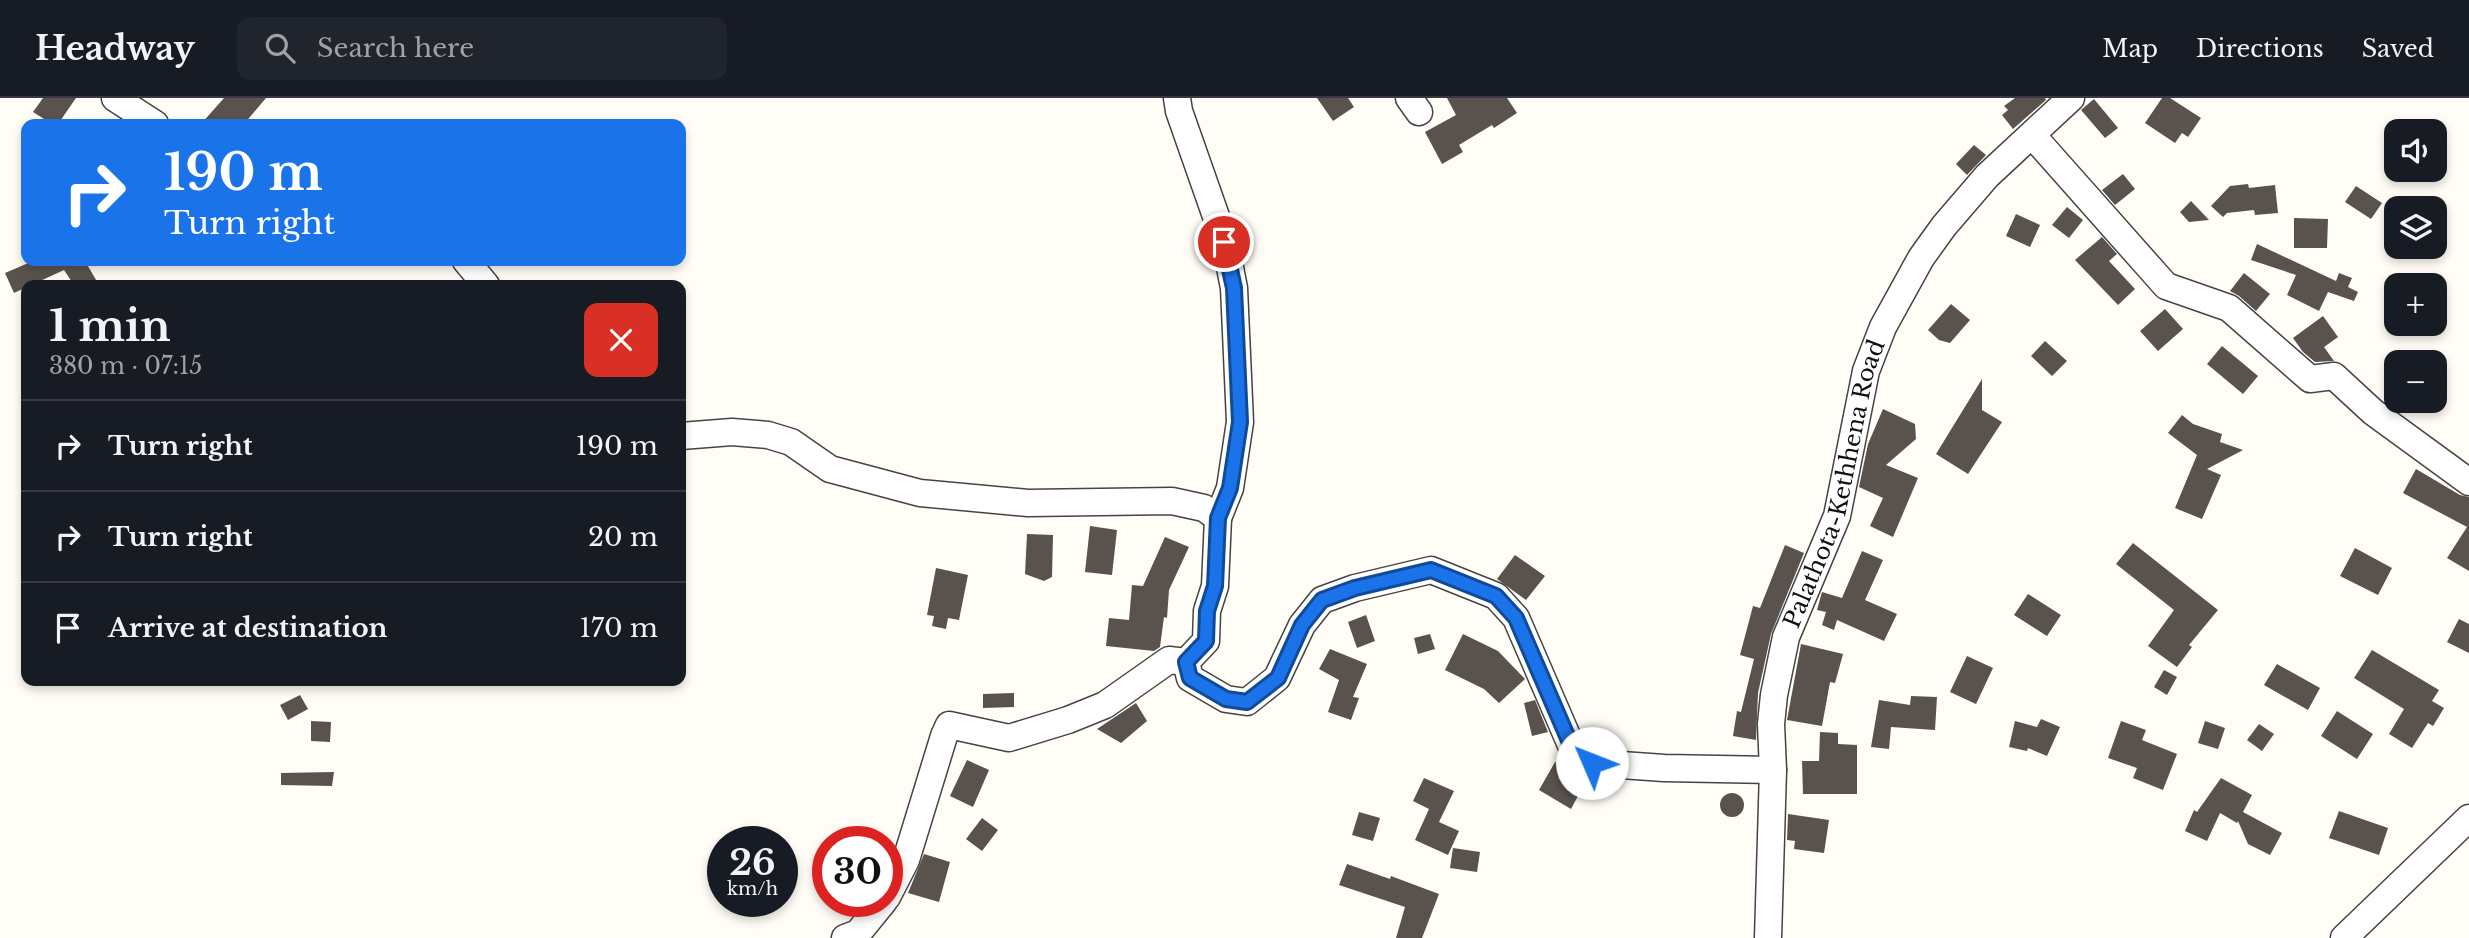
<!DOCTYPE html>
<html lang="en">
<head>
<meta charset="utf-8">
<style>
	:root { --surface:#171b24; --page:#20242c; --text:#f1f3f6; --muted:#9ea1a6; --line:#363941 }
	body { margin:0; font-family:"Libre Baskerville",serif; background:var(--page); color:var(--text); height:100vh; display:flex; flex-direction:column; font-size:26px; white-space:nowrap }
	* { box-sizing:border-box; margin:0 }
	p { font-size:23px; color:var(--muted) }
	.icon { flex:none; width:38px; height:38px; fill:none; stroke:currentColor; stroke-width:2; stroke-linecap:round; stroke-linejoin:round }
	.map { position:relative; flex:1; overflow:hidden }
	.sheet { position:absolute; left:21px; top:182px; width:665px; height:406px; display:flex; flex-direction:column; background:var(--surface); border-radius:14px; box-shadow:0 4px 10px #0003 }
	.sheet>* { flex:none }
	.banner { position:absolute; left:21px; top:21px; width:665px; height:147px; border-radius:14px; box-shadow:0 4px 10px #0003; background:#1a73e8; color:#fff; overflow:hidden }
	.buttons { position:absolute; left:2384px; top:21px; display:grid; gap:14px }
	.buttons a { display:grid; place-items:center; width:63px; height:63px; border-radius:14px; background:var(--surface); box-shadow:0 4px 10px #0003; font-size:35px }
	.speed { position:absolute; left:707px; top:728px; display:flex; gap:14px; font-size:35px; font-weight:700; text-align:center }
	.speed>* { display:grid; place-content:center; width:91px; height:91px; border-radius:50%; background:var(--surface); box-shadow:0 4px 10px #0003; line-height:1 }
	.speed small { font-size:18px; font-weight:400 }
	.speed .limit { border:10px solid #d22; background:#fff; color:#111 }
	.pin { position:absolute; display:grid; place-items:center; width:60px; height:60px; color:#fff; margin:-30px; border:4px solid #fff; border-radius:50%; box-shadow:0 2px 7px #0007 }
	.me { position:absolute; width:77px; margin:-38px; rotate:314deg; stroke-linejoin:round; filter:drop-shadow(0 0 5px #0008) }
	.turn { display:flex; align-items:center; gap:24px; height:147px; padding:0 28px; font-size:32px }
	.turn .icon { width:91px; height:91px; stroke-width:2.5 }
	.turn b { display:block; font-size:49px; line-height:60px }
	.round { display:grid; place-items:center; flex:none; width:74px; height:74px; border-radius:14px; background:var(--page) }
	.head { display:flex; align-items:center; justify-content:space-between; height:119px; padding:0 28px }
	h1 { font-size:42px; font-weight:700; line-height:52px }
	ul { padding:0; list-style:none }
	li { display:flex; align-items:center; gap:21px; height:91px; padding:0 28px; border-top:2px solid var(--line) }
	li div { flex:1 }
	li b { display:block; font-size:26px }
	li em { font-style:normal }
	header { display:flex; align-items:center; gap:42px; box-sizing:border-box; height:98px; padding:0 35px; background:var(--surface); border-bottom:2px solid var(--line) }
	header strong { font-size:33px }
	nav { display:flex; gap:38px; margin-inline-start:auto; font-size:24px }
	.search { width:490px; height:63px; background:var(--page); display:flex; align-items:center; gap:18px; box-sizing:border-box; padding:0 24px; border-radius:14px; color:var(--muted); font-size:26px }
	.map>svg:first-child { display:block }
</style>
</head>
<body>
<header>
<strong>Headway</strong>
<div class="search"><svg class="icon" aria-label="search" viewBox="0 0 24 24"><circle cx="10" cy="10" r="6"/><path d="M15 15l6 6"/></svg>Search here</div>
<nav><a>Map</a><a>Directions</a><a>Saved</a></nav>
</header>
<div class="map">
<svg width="2469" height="840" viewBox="0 0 2469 840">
	<rect width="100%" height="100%" fill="#fffdf5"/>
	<!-- building -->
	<path fill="#5a524d" d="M43,0H76L58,26H52L33,14Z
		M224,0H266L244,26H201Z
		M1317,0H1348L1354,9L1333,23Z
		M1447,0H1507L1517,15L1494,30L1492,27L1459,47L1463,54L1442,66L1425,34L1456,17Z
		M2015,0H2045L2046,2L2013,31L2002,17L2008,12L2004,8Z
		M2162,0H2170L2201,20L2188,39L2182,35L2175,45L2145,25Z
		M2094,1L2118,30L2105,40L2081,12Z
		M1974,47L1986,57L1967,77L1956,66Z
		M2123,76L2135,91L2115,107L2102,92Z
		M2248,86L2249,90L2275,87L2278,115L2255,117L2254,112L2227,115L2223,119L2211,108L2230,88Z
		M2356,88L2382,105L2371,121L2345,104Z
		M2191,103L2209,122L2189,124L2180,114Z
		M2067,109L2083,122L2069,140L2052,127Z
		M2016,116L2040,127L2030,149L2006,138Z
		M2294,120L2328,121L2327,150H2294Z
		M2102,139L2117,156L2109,163L2135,191L2118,207L2075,162Z
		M2257,146L2336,183L2339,175L2352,180L2348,189L2358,194L2354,203L2328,194L2319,213L2287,197L2296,177L2251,162Z
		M33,163H85L99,187H74L64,172L14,195L5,175Z
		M2244,175L2270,196L2256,213L2239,198L2230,193Z
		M1951,206L1970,222L1950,245L1939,242L1928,232Z
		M2165,211L2183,231L2158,253L2140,233Z
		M2323,218L2338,239L2324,249L2334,263L2315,264L2303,254L2293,240Z
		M2045,243L2067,263L2052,278L2031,258Z
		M2222,248L2258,278L2243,296L2207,266Z
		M1982,281V312L2002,324L1968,376L1936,356Z
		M1883,311L1915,326L1916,341L1886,367L1918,380L1893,439L1870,428L1883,400L1859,389L1868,346Z
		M2182,317L2193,326L2222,336L2220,344L2243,352L2207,371L2221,377L2202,421L2175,410L2197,357L2168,335Z
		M2416,371L2460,397L2469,399V473L2447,460L2467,429L2403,395Z
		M1090,428L1117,432L1112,477L1085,474Z
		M1027,436L1053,437L1052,479L1044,483L1025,476Z
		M1165,439L1189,449L1169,492L1167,520L1164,519L1160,549L1154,553L1106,548L1109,520L1129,522L1132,487L1143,488Z
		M2133,445L2218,512L2189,547L2192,549L2177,569L2148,548L2174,512L2116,466Z
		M1785,447L1804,455L1771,536L1758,595L1756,642L1733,638L1737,613L1741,614L1754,561L1740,557L1753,508L1760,510Z
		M2355,450L2392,470L2378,497L2340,478Z
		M1862,453L1883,462L1865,502L1897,516L1884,543L1837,522L1834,532L1822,527L1826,514L1817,512L1822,494L1842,500Z
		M1515,457L1545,478L1526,502L1497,481Z
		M936,470L968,477L959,522L948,520L946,531L932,528L934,518L927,517Z
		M2028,496L2061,517L2047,538L2014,517Z
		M1366,517L1375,543L1357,550L1348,524Z
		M2459,521L2469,526V555L2447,544Z
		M1430,536L1435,551L1418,556L1414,540Z
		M1463,536L1498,553L1525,581L1499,605L1484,591L1445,572Z
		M1801,546L1843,556L1835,585L1830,584L1822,628L1787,622Z
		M1330,551L1367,566L1353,599L1359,600L1351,622L1328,614L1339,582L1319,571Z
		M2372,552L2439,592L2432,603L2444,610L2433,628L2428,625L2412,650L2389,636L2404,611L2354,580Z
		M1967,558L1993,570L1976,606L1950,594Z
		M2277,566L2320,590L2308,612L2264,587Z
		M2164,572L2177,579L2167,597L2154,589Z
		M1014,595V609L983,610V596Z
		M300,597L308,611L288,622L280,607Z
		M1911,598L1937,599L1935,632L1891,629L1889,651L1871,649L1879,602L1910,607Z
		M1535,602L1548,634L1532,638L1524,605Z
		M1136,605L1147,623L1121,645L1097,631Z
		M2337,613L2373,636L2357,661L2321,638Z
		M2041,621L2060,629L2047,658L2028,650L2027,653L2009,649L2015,623L2037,629Z
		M311,623L331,624L330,644L311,643Z
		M2121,623L2146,632L2142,642L2177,656L2163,692L2133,680L2137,670L2108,660Z
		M2205,623L2225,630L2218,651L2198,645Z
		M2259,626L2274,636L2262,653L2247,642Z
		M1820,634L1838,635V646L1857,647V696H1803L1802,663H1819Z
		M967,662L989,672L973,709L950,698Z
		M1555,664L1587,681L1571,711L1539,692Z
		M334,674L332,688L281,687V675Z
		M1424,680L1454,693L1439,724L1459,733L1448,757L1415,742L1429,711L1413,703Z
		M2221,680L2252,697L2243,714L2282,735L2270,757L2248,746L2238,723L2237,725L2220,715L2207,743L2185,733L2194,712L2197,714Z
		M1720 707a12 12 0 1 1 24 0a12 12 0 1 1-24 0Z
		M2339,713L2388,730L2379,757L2329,740Z
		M1359,714L1380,720L1373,743L1352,737Z
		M1788,716L1829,722L1824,755L1794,751L1795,743L1787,742Z
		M982,720L998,732L982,753L966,741Z
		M1453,750L1480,754L1477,774L1450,770Z
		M924,756L950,764L939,804L908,795Z
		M1347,766L1390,781L1391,778L1439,796L1422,840H1396L1405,809L1339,787Z"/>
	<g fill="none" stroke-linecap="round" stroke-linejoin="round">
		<!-- minor casing -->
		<g stroke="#444" stroke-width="29">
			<g id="minor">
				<path d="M115,0L155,26"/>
				<path d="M1177,0L1179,13L1225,144L1234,190L1240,324L1230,390L1218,420"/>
				<path d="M1409,0L1419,14"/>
				<path d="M2032,37L2166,188L2229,210L2310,281L2334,278L2373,314L2469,384"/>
				<path d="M466,163L486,187"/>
				<path d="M681,338L732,334L768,337L791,344L830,371L920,395L1028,405L1172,403L1204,410L1218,420L1215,488L1207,513L1206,543L1186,564L1190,580L1226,601L1247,604L1277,580L1302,527L1322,502L1355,490L1431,472L1496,498L1516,520L1574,654L1593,665L1664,670L1773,672"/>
				<path d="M887,799L906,762L944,638L949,627L1009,640L1068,622L1105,607L1169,562L1186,564"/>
				<path d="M845,840L858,835L884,803"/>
				<path id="s1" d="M1768,840L1773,672L1771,626L1774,597L1786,539L1837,418L1866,273L1883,229L1921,160L1944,128L1987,78L2071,0"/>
				<path d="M2344,840L2469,720"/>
			</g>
		</g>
		<!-- minor -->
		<use href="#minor" stroke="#fff" stroke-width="26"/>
	</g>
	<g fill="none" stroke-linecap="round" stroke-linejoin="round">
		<!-- route casing -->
		<g stroke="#114b97" stroke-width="18">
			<path id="route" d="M1224,144L1234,190L1240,324L1230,390L1218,420L1215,488L1207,513L1206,543L1186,564L1190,580L1226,601L1247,604L1278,580L1302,527L1322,502L1355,490L1431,472L1496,498L1516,520L1574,654L1592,665"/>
		</g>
		<!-- route -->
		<use href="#route" stroke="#1a73e8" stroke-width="12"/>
	</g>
	<g text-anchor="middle" stroke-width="7" stroke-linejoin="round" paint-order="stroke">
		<!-- street labels -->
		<g font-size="23" fill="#111" stroke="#fff">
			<text dy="8" stroke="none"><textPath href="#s1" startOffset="464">Palathota-Kethhena Road</textPath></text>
		</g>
	</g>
</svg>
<div class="buttons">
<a><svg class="icon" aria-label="sound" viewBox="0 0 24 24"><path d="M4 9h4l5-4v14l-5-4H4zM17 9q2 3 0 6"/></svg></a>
<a><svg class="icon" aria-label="layers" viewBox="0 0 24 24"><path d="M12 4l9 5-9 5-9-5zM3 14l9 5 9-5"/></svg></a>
<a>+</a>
<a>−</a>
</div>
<div class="speed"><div>26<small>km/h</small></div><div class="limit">30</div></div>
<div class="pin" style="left:1224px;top:144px;background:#d93025"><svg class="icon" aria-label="arrive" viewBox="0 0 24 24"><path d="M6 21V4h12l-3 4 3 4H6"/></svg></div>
<svg class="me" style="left:1592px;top:665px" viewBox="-20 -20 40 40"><circle r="19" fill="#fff"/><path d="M0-13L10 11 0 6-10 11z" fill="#1a73e8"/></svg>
<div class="banner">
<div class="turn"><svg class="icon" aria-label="right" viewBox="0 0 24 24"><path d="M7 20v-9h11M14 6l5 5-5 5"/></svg><div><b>190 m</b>Turn right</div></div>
</div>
<section class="sheet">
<div class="head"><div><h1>1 min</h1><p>380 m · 07:15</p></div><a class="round" style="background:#d93025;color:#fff"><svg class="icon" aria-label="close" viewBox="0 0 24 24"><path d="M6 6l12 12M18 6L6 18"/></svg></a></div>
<ul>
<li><svg class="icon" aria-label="right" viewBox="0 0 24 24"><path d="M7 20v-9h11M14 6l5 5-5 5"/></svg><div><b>Turn right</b></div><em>190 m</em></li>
<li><svg class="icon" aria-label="right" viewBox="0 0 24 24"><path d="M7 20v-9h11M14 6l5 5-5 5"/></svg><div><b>Turn right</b></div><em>20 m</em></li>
<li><svg class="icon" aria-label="arrive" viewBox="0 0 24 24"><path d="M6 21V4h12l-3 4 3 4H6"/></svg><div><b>Arrive at destination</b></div><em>170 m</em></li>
</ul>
</section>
</div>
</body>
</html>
